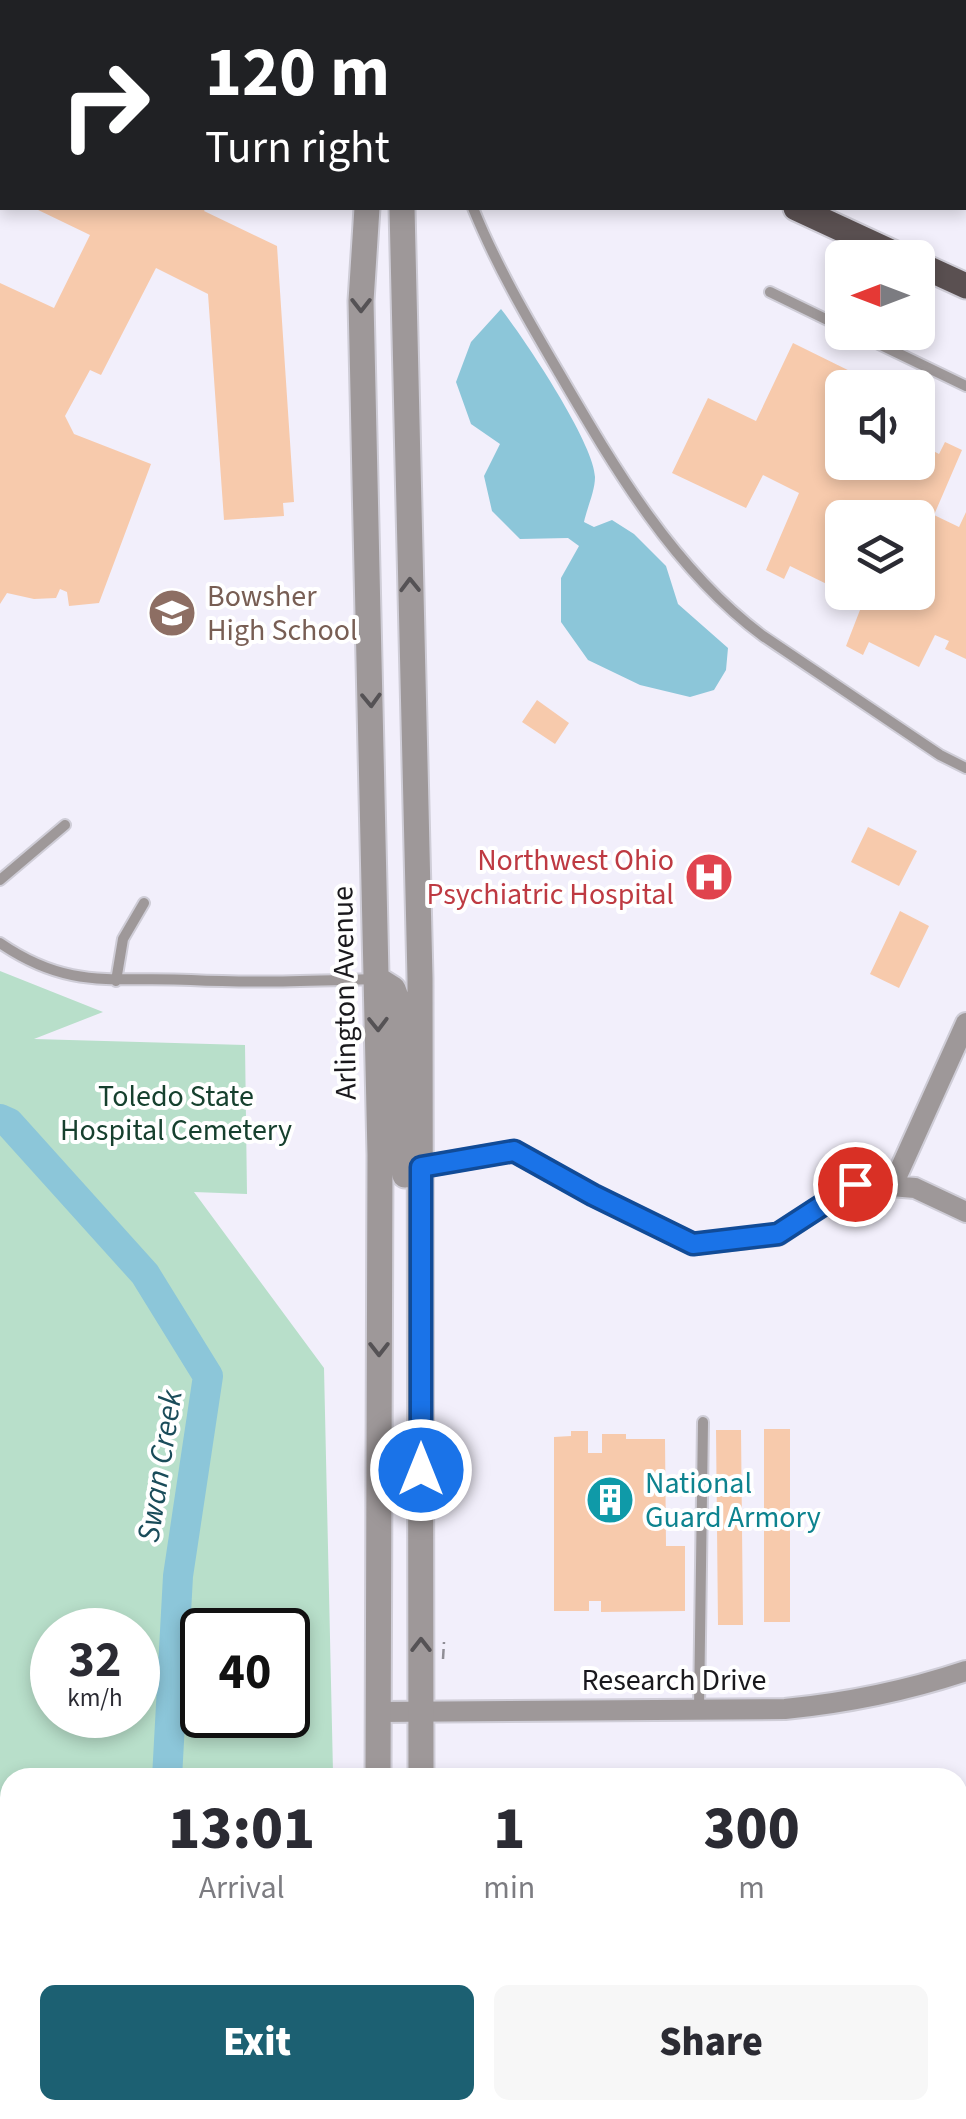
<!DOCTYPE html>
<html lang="en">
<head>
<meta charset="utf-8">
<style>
	:root { --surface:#fff; --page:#f7f7f7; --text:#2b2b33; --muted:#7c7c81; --accent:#1c6072 }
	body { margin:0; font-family:"Source Sans 3",sans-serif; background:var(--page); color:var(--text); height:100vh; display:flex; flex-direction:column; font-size:38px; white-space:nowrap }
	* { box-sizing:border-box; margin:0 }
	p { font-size:32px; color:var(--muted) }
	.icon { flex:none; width:55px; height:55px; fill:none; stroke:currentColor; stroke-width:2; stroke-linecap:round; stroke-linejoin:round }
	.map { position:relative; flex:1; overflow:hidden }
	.side { position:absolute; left:0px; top:1768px; width:968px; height:352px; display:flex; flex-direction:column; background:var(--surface); border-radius:30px 30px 0 0; box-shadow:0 5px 15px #0003 }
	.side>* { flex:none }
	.guide { position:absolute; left:0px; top:0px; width:968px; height:210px; box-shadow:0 5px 15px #0003; background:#202124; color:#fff; overflow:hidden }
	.needle { width:65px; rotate:270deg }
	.controls { position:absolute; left:825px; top:240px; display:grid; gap:20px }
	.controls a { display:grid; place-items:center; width:110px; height:110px; border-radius:15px; background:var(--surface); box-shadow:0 5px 15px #0003; font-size:50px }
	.speed { position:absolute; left:30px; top:1608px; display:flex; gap:20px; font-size:50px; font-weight:700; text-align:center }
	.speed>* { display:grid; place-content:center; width:130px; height:130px; border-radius:50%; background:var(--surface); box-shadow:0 5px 15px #0003; line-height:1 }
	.speed small { font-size:25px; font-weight:400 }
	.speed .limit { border:5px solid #111; border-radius:15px; background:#fff; color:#111 }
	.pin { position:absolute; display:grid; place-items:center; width:85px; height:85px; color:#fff; margin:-42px; border:5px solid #fff; border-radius:50%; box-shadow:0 2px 10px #0007 }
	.me { position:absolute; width:110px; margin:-55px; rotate:0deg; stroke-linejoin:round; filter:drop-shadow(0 0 8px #0008) }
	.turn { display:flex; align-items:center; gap:35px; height:210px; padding:0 40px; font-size:45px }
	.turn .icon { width:130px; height:130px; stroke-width:2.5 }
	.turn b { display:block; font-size:70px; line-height:85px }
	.eta { display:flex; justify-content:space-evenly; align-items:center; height:170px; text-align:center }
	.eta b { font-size:60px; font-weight:800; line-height:70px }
	.cta { display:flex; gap:20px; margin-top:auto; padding:20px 40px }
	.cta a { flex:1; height:115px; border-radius:15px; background:var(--accent); color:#fff; font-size:40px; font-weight:800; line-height:115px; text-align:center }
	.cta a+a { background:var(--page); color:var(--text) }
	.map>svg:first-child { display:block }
</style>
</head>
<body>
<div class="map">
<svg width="966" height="2119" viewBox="0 0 966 2119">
	<rect width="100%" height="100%" fill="#f2effb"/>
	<!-- green -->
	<path fill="#b8dfca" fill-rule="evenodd" d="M0,971L103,1012L34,1039L245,1045L247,1194L194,1192L324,1368L333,1772L331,1778H10V2110H286L288,2119H0ZM52,1630H138V1715H52ZM202,1630H288V1715H202Z"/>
	<!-- water -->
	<path fill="#8cc6d9" d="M501,309C524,338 594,443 595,477C595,491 587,508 584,522L594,527L612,520L634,534L666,566L678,604L728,648L726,670L714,690L690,697L640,685L588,660L561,622V578L579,546L568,538L520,539L492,511L484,476L500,444L471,424L456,382L471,342Z"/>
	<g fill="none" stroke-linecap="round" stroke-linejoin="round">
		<!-- river -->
		<path stroke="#8cc6d9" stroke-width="30" d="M0,1119L9,1123L145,1274L208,1376L178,1576L167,1778
			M157,2110L159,2119"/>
	</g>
	<!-- building -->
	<path fill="#f7caac" d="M34,208H206L204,211L277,246L294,502L283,503L284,516L224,520L208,294L156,268L101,375L90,370L65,416L74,434L151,464L99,603L69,606L67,592L60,589L56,598L34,599L7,593L0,604V283L54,308L90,235Z
		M793,343L866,379L862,388H842V428L835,443L842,447V462H918V443L939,454L945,442L962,450L934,515L959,527L966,512V659L945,649L949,641L935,635L919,667L869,642L863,655L846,646L867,592H918V518H842L841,591L790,566L784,579L766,570L799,493L763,475L746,508L672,473L708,398L756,421Z
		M537,700L569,723L555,744L522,722Z
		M868,827L917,851L899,886L851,862Z
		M900,911L929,926L899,988L870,974Z
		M764,1429H790V1622H764Z
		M716,1430H741L743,1625H718Z
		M571,1431H588V1453H602V1434H626V1439H665L666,1546H685V1611L601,1612V1601H589V1611H554V1437L571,1436Z"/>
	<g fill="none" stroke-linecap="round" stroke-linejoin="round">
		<!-- service casing -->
		<g stroke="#cfcdd7" stroke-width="14">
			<path id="service" d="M9,2L11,0
				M965,17L966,15
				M0,21L2,16
				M0,38L2,39
				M965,54H966
				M965,120L966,121
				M473,208C496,265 527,318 558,371C614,467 673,569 763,636L940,755L966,768
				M770,292L842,327
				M854,332L966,386
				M0,880L65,825
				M0,943C70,991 114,976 191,980C253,983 314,981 376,979
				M116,981L123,939L144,903
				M699,1709L703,1422"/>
		</g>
		<!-- minor casing -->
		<g stroke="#cfcdd7" stroke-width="24">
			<path id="minor" d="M421,1167L514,1151L593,1195L693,1244L778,1235L855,1183L915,1188L966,1212
				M892,1187L966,1023
				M378,1712L785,1709C847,1703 906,1691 966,1671"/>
		</g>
		<!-- tertiary casing -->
		<g stroke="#cfcdd7" stroke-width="29">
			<path id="tertiary" d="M392,0V2
				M445,0L446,2
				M367,208L361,301L380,1155L378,1778
				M402,208L420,978L421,1778
				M377,979L393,989L401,1011V1101L405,1175
				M394,2110L395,2119
				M436,2110L437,2119"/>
		</g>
		<!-- primary casing -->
		<g stroke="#cfcdd7" stroke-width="29">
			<path id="primary" d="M350,0L356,2
				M796,208L904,258
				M918,264L966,286"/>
		</g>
		<!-- path -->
		<path stroke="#908e96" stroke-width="2.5" stroke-dasharray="10 5" stroke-linecap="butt" d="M443,1659L444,1642"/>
		<!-- service -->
		<use href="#service" stroke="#9e9899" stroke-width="10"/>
		<!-- minor -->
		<use href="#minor" stroke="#9e9899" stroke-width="20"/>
		<!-- tertiary -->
		<use href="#tertiary" stroke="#9e9899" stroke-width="25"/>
		<!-- primary -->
		<use href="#primary" stroke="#5a5051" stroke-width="25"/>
	</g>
	<!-- one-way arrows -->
	<defs><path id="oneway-chevron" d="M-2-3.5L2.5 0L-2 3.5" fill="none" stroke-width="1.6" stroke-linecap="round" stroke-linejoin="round" transform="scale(2.5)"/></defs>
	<g stroke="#555255">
		<use href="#oneway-chevron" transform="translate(361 305) rotate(90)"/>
		<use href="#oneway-chevron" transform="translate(410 585) rotate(-91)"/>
		<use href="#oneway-chevron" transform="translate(371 700) rotate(88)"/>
		<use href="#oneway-chevron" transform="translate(378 1024) rotate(89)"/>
		<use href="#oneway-chevron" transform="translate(379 1349) rotate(90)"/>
		<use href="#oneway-chevron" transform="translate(421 1645) rotate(-90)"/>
	</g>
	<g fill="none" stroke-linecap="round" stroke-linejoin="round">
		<!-- route casing -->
		<g stroke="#114b97" stroke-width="25">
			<path id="route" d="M421,1470V1167L514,1151L593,1195L693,1244L778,1234L855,1184"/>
		</g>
		<!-- route -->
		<use href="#route" stroke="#1a73e8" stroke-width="18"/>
	</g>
	<!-- icons -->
	<defs>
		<g id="school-disc" transform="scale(2.5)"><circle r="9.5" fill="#8d6e63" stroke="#fff"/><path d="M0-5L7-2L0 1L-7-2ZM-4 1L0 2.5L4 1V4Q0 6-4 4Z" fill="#fff"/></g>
		<g id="hospital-disc" transform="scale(2.5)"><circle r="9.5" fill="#e0444e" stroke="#fff"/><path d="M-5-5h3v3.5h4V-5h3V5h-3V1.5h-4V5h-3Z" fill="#fff"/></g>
		<g id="building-disc" transform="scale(2.5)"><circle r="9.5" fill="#0f9aa8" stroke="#fff"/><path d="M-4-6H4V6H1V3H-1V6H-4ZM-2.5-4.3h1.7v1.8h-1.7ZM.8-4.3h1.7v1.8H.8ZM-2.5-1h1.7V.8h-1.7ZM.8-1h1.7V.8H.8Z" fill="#fff"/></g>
	</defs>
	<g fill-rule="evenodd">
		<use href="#school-disc" x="172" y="613"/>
		<use href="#hospital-disc" x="709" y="877"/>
		<use href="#building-disc" x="610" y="1500"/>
	</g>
	<g text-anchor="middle" stroke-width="8" stroke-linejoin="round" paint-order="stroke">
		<!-- education labels -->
		<g font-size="30" fill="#785e54" stroke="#fff" text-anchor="start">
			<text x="207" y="606">Bowsher<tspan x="207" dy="34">High School</tspan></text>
		</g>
		<!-- health labels -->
		<g font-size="30" fill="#be3a42" stroke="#fff" text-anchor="end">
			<text x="674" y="870">Northwest Ohio<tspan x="674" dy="34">Psychiatric Hospital</tspan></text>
		</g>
		<!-- street labels -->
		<g font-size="30" fill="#1a191d" stroke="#fff">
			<text transform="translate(344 993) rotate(-91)" y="10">Arlington Avenue</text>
			<text x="674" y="1690">Research Drive</text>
		</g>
		<!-- park labels -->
		<g font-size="30" fill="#16402e" stroke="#fff">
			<text x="176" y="1106">Toledo State<tspan x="176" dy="34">Hospital Cemetery</tspan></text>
		</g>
		<!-- culture labels -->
		<g font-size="30" fill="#0d838f" stroke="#fff" text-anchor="start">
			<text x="645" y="1493">National<tspan x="645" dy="34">Guard Armory</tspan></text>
		</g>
		<!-- water labels -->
		<g font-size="32" font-style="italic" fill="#1a4c5a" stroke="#fff">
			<text transform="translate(159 1466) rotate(-81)" y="11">Swan Creek</text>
		</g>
	</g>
</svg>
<div class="controls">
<a><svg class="needle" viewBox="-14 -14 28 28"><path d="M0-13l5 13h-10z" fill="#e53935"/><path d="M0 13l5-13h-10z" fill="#7c7c81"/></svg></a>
<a><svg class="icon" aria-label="sound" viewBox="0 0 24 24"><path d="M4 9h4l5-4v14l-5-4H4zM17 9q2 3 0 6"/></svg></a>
<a><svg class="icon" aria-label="layers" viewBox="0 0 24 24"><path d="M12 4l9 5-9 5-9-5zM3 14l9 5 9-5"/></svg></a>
</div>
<div class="speed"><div>32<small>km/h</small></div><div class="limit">40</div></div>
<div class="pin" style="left:855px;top:1184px;background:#d93025"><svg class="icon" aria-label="arrive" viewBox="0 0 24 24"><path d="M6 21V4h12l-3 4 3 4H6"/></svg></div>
<svg class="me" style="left:421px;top:1470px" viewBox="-20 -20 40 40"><circle r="17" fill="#1a73e8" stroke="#fff" stroke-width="3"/><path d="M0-11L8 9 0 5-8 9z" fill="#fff"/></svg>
<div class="guide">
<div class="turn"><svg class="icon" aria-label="right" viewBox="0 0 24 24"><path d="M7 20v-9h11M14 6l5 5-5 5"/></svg><div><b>120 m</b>Turn right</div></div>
</div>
<section class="side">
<div class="eta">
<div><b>13:01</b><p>Arrival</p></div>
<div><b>1</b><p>min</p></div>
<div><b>300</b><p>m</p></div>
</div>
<div class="cta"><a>Exit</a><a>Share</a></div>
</section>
</div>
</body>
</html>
